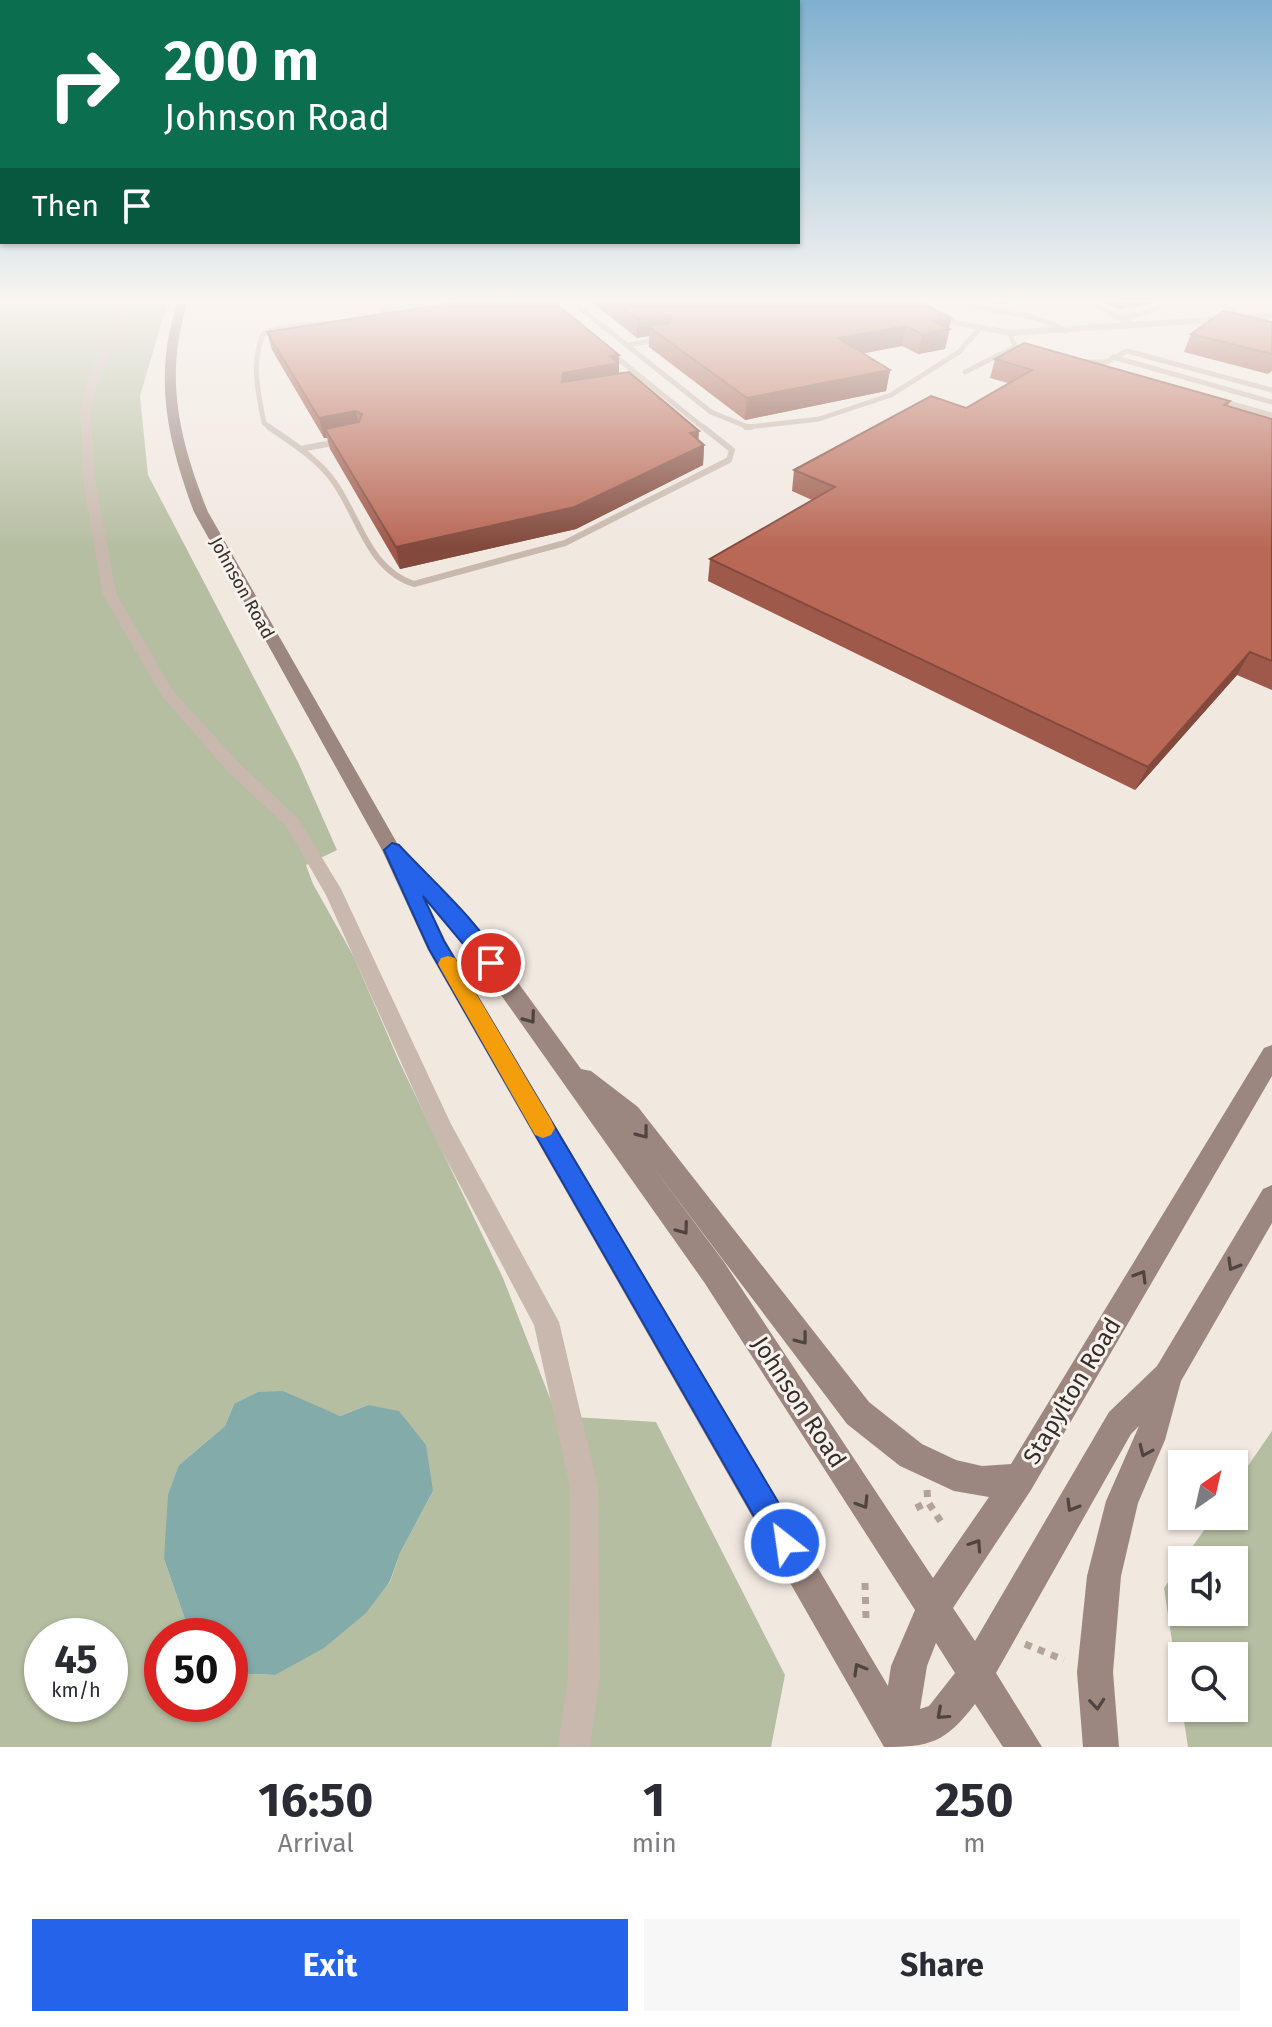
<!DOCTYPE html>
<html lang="en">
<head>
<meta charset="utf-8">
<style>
	:root { --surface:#fff; --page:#f7f7f7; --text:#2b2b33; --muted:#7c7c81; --accent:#2563eb }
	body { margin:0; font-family:"Fira Sans",sans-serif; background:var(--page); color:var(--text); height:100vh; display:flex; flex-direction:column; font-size:30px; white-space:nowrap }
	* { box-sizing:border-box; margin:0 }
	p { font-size:26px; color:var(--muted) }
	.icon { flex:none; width:44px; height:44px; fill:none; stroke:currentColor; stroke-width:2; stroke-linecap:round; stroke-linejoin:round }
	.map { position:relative; height:1747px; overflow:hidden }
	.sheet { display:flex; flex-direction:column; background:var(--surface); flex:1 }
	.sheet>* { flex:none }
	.guide { position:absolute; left:0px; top:0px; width:800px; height:244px; box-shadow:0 2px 6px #0004; background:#0b6e4f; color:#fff; overflow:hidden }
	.needle { width:52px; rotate:34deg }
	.controls { position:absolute; left:1168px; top:1450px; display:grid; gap:16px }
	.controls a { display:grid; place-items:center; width:80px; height:80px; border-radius:0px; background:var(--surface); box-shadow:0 2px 6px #0004; font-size:40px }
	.speed { position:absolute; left:24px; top:1618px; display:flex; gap:16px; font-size:40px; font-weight:700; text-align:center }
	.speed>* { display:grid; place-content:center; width:104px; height:104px; border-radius:50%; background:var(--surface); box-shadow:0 2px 6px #0004; line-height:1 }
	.speed small { font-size:20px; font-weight:400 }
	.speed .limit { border:12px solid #d22; background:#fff; color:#111 }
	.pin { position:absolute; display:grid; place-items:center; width:68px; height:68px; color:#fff; margin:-34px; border:4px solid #fff; border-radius:50%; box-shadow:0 2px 8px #0007 }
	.me { position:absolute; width:88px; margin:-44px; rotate:330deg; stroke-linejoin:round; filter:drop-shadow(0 0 6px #0008) }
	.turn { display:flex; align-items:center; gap:28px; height:168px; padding:0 32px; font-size:36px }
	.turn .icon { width:104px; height:104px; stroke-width:2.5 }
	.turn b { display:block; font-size:56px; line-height:68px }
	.then { display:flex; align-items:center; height:76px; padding:0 32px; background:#0003; gap:16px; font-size:30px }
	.eta { display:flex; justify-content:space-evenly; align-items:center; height:136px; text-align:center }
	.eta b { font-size:48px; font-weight:700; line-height:56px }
	.primary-button { display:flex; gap:16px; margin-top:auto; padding:16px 32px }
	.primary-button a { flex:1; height:92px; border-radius:0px; background:var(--accent); color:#fff; font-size:32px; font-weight:700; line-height:92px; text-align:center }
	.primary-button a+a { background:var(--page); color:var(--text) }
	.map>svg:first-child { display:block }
</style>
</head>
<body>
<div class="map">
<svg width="1272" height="1747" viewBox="0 0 1272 1747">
	<rect width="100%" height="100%" fill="#f1e8e0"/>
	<!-- green -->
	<path fill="#b6bea2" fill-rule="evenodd" d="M0,302H170L162,321L140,396L148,475L298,762L337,850L306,865L313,884L354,957L398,1059L503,1278L557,1416L656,1422L785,1675L771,1747H0ZM234,1404L315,1408L340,1416L368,1405L433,1491L400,1553L390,1582L275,1675L230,1673V1704H162V1636H196L187,1625L164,1559L179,1465L225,1426ZM42,1636H110V1704H42Z
		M1272,1431V1747H1188L1182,1708H1234V1656H1182V1708L1164,1588L1182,1562V1612H1234V1560H1183L1214,1516H1234V1486Z"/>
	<!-- water -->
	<path fill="#82abaa" d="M283,1391L340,1416L368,1405L399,1411L426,1445L433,1491L400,1553L390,1581L366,1613L324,1648L275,1675L230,1673V1636H196L187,1625L164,1559L168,1495L179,1465L225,1426L234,1404L258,1392Z"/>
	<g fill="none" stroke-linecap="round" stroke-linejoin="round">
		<!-- path -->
		<path stroke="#b3a298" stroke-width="7" stroke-dasharray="7 7" stroke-linecap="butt" d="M927,1490L928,1502L943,1525
			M916,1508L928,1502
			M865,1583L866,1619
			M1025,1644L1064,1660"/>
		<!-- service-far1 -->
		<path stroke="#c8b8ad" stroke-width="5" d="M577,302L580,308L711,412L748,427L819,419L891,395L959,352L979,329
			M962,302C995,315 1034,310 1064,331
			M1090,302L1133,325
			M1221,302L1240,317
			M1123,318L1148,312L1166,302
			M626,345L659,340
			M610,352L705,429
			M1113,357L1272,402
			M1084,362H1106L1127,351L1272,390
			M965,372L1015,347L1010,333
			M1218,400L1272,415
			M272,429L264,423C258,392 251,364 263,334L275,329L325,323"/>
		<!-- service -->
		<path stroke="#c8b8ad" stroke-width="6" d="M269,427C291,442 315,457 332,479C359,515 367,569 414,584L565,543L729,460L732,450L703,427
			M746,427H751
			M300,449L338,442"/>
		<!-- minor -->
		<path fill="#c8b8ad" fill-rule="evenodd" d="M127,302H135L104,362L90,410L96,487L117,595L173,691L240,764L298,818L341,889L451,1124L559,1322L598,1487L600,1677L590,1747H558L568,1677L570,1487L534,1325L435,1138L326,895L286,826L228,772L162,696L103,595L84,487L80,410L94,362Z
			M409,302H476L412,306L387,312L405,317L402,322L380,317L379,309Z"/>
		<!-- tertiary -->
		<path fill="#c8b8ad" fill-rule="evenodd" d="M913,302H924L959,321L1010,330L1272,313V319L1010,336L953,325Z"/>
		<!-- secondary -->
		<path fill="#9b877f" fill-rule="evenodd" d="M178,302H188C163,376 180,442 208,512L405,857L413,859L481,932L581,1069L591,1071L638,1107L869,1402L922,1444L956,1460L982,1466L1011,1464L1264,1048L1272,1045V1076L1031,1490L953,1608L975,1641L1109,1412L1157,1366L1263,1189L1272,1185V1223L1181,1381L1165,1440L1138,1503L1121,1576L1113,1672L1119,1747H1083L1077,1672L1087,1576L1106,1501L1139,1426L1131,1434L996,1673L1042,1747H1003L975,1704C945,1743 930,1747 884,1747L428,950L382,850L194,512C168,442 152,376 178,302ZM425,898L465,944L704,1282L915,1610L891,1666L888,1686L445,940ZM653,1167L847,1424L900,1466L954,1491L989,1497L933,1578L724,1262ZM936,1643L955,1673L929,1706L920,1709L927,1666Z"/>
	</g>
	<!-- wall -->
	<path fill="#9f594a" d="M592,302H920L950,329L945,349L918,354L902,346L863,353L890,370L886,391L745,420L649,347V336L637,338Z
		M1100,302H1154L1151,304L1120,309Z
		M1272,322V371L1268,374L1184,352L1191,334Z
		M267,332L619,355V373L704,445L703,465L576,529L400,569L330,449L327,438H324L272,350Z
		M995,359L1230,401L1228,406L1272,419V690L1237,675L1135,790L708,581L710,559L812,500L792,491L794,470L966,408L1008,383L990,378Z"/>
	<!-- shaded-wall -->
	<path fill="#82493c" d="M996,302H1012L995,305Z
		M1122,302H1154L1151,304L1120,309Z
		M671,314V334L649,327V336L637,338V318Z
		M951,318L945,349L918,354L922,334L934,321Z
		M906,326L902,346L835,359L838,338Z
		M619,355V374L562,382L563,373L610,356Z
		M890,370L886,391L745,420L747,398Z
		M356,411L360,431L325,429L327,438H324L319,418Z
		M699,431L698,448L704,445L703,465L576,529L400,569L396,547L690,433Z
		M1250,652L1237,675L1135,790L1148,767Z"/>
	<!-- building -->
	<path fill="#b96856" stroke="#82493c" stroke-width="2" d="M459,302H554L619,355L610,356L618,363L563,373L562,382L629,372L699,431L690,433L704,445L575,507L396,547L325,429L359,422L362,414L356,411L319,418L267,332Z
		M616,302H920L951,318L934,321L950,329L922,334L906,326L838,338L890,370L747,398L649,327L670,323L671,314L637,318Z
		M1224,311L1272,322V354L1191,334Z
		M1024,343L1230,401L1224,405L1272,419V661L1250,652L1148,767L710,559L835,487L794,470L931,396L966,408L1032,370L995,359Z"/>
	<!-- one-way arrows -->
	<defs><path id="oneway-chevron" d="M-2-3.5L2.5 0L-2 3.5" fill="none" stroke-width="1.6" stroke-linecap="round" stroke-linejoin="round" transform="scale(2)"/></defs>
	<g stroke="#504440">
		<use href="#oneway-chevron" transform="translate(530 1018) rotate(54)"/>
		<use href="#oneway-chevron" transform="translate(643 1133) rotate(52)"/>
		<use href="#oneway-chevron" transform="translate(683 1229) rotate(54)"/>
		<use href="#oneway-chevron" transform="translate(1233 1265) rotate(120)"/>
		<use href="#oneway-chevron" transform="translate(1141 1276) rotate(-59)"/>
		<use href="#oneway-chevron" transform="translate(802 1339) rotate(52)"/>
		<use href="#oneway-chevron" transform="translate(1145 1451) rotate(114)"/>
		<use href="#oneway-chevron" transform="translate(863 1503) rotate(58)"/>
		<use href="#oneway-chevron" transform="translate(1072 1506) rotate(120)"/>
		<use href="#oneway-chevron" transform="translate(976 1545) rotate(-56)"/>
		<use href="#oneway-chevron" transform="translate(859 1669) rotate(-120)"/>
		<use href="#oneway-chevron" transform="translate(1097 1704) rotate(85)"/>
		<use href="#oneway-chevron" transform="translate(942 1714) rotate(138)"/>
	</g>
	<!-- sky -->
	<linearGradient id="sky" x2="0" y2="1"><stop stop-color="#7fb0cf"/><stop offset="0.55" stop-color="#f9f5f1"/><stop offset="1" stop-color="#f9f5f1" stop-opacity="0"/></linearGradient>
	<rect width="1272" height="547" fill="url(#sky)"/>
	<!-- route -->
	<path fill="#2563eb" stroke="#184099" stroke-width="2" d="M392,843L399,845C431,880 479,921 501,963L498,969H484L423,896L444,941L796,1532L800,1543L796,1553L785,1558L775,1553L429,949L384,850Z"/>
	<!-- slow -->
	<path fill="#f59e0b" d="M448,956L455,958L551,1120L555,1128L551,1135L543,1138L535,1135L438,964L441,958Z"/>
	<g text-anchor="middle" stroke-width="6" stroke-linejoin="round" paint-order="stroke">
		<!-- far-street labels -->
		<g font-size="18" fill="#372e2b" stroke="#f8f2ec">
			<text transform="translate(242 588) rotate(61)" y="6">Johnson Road</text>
		</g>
		<!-- near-street labels -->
		<g font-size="24" fill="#372e2b" stroke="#f8f2ec">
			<text transform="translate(1072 1391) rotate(-59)" y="8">Stapylton Road</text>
			<text transform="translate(799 1402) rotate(57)" y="8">Johnson Road</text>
		</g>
	</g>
</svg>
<div class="controls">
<a><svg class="needle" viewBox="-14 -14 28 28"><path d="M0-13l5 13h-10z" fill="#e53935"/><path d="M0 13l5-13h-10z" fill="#7c7c81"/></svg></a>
<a><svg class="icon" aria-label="sound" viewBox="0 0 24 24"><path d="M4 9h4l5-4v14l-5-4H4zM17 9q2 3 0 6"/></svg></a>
<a><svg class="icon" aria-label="search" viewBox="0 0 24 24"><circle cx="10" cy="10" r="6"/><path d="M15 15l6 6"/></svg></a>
</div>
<div class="speed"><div>45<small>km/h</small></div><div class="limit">50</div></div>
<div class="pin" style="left:491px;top:963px;background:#d93025"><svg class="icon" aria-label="arrive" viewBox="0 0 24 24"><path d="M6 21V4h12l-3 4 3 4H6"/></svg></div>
<svg class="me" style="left:785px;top:1543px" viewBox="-20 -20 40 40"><circle r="17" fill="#2563eb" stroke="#fff" stroke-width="3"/><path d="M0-11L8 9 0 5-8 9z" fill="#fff"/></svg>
<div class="guide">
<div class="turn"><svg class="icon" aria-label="right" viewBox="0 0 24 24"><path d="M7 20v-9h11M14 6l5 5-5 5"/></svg><div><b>200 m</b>Johnson Road</div></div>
<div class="then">Then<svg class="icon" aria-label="arrive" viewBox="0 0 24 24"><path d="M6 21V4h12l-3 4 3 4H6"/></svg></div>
</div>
</div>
<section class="sheet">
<div class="eta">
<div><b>16:50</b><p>Arrival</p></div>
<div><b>1</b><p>min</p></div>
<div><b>250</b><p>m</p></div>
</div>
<div class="primary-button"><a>Exit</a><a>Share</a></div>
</section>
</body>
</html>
